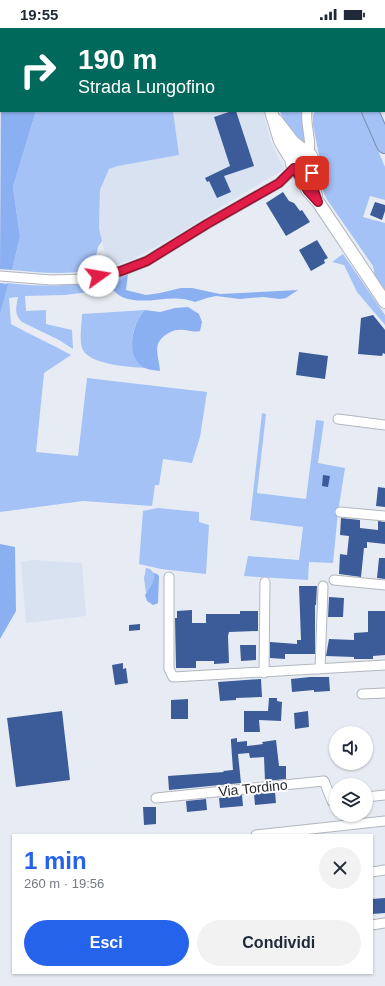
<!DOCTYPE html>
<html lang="it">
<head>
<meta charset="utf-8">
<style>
	:root { --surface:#fff; --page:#f2f2f3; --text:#1f2937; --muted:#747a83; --accent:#2563eb }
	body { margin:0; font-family:Helvetica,sans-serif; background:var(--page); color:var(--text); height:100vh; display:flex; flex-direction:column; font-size:15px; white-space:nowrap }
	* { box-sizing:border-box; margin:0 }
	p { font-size:13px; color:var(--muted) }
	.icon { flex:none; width:22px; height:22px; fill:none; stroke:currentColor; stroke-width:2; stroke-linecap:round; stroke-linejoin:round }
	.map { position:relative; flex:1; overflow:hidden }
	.side { position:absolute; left:12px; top:806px; width:361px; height:140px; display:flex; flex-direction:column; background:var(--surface); border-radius:0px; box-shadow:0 1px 3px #0004 }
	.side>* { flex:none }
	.top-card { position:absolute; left:0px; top:0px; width:385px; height:84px; box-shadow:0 1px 3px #0004; background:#00695c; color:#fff; overflow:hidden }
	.buttons { position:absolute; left:329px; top:698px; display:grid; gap:8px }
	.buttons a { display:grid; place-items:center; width:44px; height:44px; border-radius:50%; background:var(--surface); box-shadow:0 1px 3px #0004; font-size:20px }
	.pin { position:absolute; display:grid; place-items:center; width:34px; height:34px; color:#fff; margin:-17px; border-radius:8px; box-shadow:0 2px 6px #0006 }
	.me { position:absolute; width:44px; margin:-22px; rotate:77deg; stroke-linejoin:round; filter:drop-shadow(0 0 3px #0008) }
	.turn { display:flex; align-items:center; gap:14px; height:84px; padding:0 12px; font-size:18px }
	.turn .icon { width:52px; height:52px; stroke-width:2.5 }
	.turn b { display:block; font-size:28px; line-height:34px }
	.round { display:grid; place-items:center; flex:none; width:42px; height:42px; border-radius:21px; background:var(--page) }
	.summary { display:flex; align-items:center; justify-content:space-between; height:68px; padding:0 12px }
	h1 { font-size:24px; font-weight:600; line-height:30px; color:var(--accent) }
	.cta { display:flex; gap:8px; margin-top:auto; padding:8px 12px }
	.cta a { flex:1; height:46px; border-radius:24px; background:var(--accent); color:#fff; font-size:16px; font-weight:600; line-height:46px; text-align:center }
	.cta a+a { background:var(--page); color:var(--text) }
	.status { display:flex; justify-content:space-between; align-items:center; height:28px; padding:0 20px; background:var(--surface); direction:ltr }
	.status svg { height:11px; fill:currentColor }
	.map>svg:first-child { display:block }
</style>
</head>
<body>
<div class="status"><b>19:55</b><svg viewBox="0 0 49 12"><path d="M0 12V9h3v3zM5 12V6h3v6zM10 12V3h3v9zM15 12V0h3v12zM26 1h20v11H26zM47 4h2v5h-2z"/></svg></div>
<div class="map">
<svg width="385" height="958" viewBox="0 0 385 958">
	<rect width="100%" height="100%" fill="#e7ecf4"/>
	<!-- built -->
	<path fill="#d9e2f1" d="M173,83H263L270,111L277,127L285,141L219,180L177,207L131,232L108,239L99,200L100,162L104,151L109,141L118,138L179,127Z
		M33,532L82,535L86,588L26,595L21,534Z"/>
	<!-- green -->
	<path fill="#a4c2f6" d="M36,83H173L179,127L118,138L109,141L100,162L99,200L102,213L98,219L96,228L85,243C61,247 36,244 12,242L20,209L13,159Z
		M280,83H303L302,91L307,117C295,107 285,98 280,83Z
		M315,83H361L385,139V172L370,168L363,189L385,195V262L375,248L373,238L326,170L321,158L319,127L313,97V87Z
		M343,226L385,287V297L357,264L344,237L332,234Z
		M128,246L116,256L112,261L65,267L25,268L26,283L46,282V296L72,302L73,321L59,312L22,294C14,286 16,280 18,269L9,270L11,296C31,307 51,316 71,327L44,345L36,424L78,428L87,350L207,364L200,409L192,435L163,431L159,457H155L152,478L83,473L0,484V286L7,255C49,260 87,258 128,246Z
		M145,282C130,298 126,326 145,340C130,339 88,337 82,320C79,310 82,296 82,286Z
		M262,385L266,386L257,465L306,471L316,392L324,393L318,435L345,440L338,484L333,535L309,534L308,552L244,548L248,528L299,532L303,499L250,492Z
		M158,480L199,484V494L209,497L206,546L161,541L139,536L143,483Z
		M146,540L150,541L154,545L153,554L146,565L144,550Z"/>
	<!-- forest -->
	<path fill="#8bb0f2" d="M1,57V83H36L13,159L20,209L12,242L0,241Z
		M128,246L126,262L146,267L160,265L181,260H192L220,266L298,262L286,270L280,271L263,269L240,271L216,268L207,270L195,274C172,264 146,279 122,269C118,267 115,264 112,261L116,256Z
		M0,255L8,256L0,286Z
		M188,279L199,286L202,294L200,303C192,305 186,301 178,302C174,302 170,304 167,306C151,316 159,328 160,343C155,342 149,342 145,340C124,329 132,295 145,282L160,284L175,280Z
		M0,516L15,519L16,583L0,611Z
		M154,545L157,546L159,548L158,575L156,576L153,577L147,573L145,567L153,554Z"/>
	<!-- building -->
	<path fill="#3b5c98" d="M232,83H236L254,138L224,148L231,164L217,170L209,153L207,154L205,150L230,138L214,89Z
		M283,164L289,173L294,175L300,183L302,182L310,194L286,208L266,175Z
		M375,174L385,177V183L382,192L370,187Z
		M317,212L328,230L324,232L325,235L311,243L299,222Z
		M373,287L385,302V326L383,325L382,328L358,326L361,290Z
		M299,324L328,328L325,351L296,347Z
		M323,447L330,448L328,459L322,458Z
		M378,459L385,460V479L376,478Z
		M341,490L360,492V500L378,502V493L385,494V516L367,514V520H364L361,549L339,546L340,526L347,527L349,508L340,507Z
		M379,530H385V551L377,550Z
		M299,558H317L316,577H315V626H285V631L270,630V614L297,616V612H301Z
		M329,569L344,570L343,589H328Z
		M192,582V595H206V586H240V583H258V603L229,604L228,608L229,635L214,636V633H196V640H176L175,590H177V583Z
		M368,583H385V627L373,628V631H354V629L326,628L329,611L354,612V605L368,604Z
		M140,596V602L129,603V597Z
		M240,617H256V632L241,633Z
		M123,635V641L126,640L128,655L115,657L112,637Z
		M310,649H329L330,663L314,664V662L292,664L291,651Z
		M261,651L262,669L236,670V672L220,673L218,654Z
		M269,670H277V673L282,674L281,693L259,692L260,704H244V683H268Z
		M188,671V691H171V672Z
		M62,683L70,752L16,759L7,690Z
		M308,683L309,699L295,701L294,685Z
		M237,710V714L247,713V718L263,716L262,714L276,712L279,738H286V751L265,753L264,729L250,730L249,725L238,726L241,755L169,762L168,748L224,744L223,743L233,742L231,714V711Z
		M275,764L276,775L255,777L254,766Z
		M242,767L243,778L220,780L219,770Z
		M206,771L207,782L187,784L186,773Z
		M143,779H156V796L144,797Z
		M385,870V885L372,886V871Z"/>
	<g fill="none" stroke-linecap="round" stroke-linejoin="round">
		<!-- minor casing -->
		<g stroke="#b2b6be" stroke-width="11">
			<path id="minor" d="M261,0V1
				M384,36H385
				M307,83C305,98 312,111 309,125
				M0,248L51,252L87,251L121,243L147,233L207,196L279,155L295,140
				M338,391L385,397
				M340,484L385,488
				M169,549V641L173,649L385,637
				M334,552L385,557
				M320,641L323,558
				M264,645L265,554
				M362,666L385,665
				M366,769L385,767
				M156,770L324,753L332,773L336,772
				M256,807L385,793
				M372,844L385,842
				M372,897L385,895"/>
		</g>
		<!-- secondary casing -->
		<g stroke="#b2b6be" stroke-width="14">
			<path id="secondary" d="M251,0V1
				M271,83L280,113L292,133
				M276,92L293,114L305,123
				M311,139C307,144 303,145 297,142L292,136L294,127C299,122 309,121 312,130C314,133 312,135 311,139C310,148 313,159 316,168
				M297,142L308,163L318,174L385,274"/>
		</g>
		<!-- motorway casing -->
		<g stroke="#798db0" stroke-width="18">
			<path id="motorway" d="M333,0L334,1
				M346,0V1
				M370,83L385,117"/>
		</g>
		<!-- minor -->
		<use href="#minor" stroke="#fff" stroke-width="9"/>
		<!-- secondary -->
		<use href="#secondary" stroke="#fff" stroke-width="12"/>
		<!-- motorway -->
		<use href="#motorway" stroke="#a4c2f6" stroke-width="16"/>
	</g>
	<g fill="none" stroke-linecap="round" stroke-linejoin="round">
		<!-- route casing -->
		<g stroke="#92132f" stroke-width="10">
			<path id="route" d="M98,248L121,243L147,233L207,196L279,155L294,140L308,163L318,174L312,156V145"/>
		</g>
		<!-- route -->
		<use href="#route" stroke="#e11d48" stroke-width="7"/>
	</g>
	<g text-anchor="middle" stroke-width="4" stroke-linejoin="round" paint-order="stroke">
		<!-- street labels -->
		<g font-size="14" fill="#292a2e" stroke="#fff">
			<text transform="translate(253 760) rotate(-6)" y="5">Via Tordino</text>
		</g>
	</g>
</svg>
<div class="buttons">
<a><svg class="icon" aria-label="sound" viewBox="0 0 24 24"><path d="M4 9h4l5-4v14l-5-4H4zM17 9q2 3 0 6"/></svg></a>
<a><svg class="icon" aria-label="layers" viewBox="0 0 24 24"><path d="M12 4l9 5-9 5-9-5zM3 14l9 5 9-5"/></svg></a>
</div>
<div class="pin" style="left:312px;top:145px;background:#d93025"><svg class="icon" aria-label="arrive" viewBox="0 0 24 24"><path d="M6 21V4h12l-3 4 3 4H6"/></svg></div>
<svg class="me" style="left:98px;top:248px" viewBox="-20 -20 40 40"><circle r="19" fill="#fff"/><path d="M0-13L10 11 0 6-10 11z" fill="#e11d48"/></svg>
<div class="top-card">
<div class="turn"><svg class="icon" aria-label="right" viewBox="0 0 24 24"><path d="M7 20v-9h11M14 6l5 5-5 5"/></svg><div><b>190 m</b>Strada Lungofino</div></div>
</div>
<section class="side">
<div class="summary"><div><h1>1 min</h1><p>260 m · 19:56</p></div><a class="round"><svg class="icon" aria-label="close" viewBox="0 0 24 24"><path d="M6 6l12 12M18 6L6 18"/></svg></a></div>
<div class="cta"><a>Esci</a><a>Condividi</a></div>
</section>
</div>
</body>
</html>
